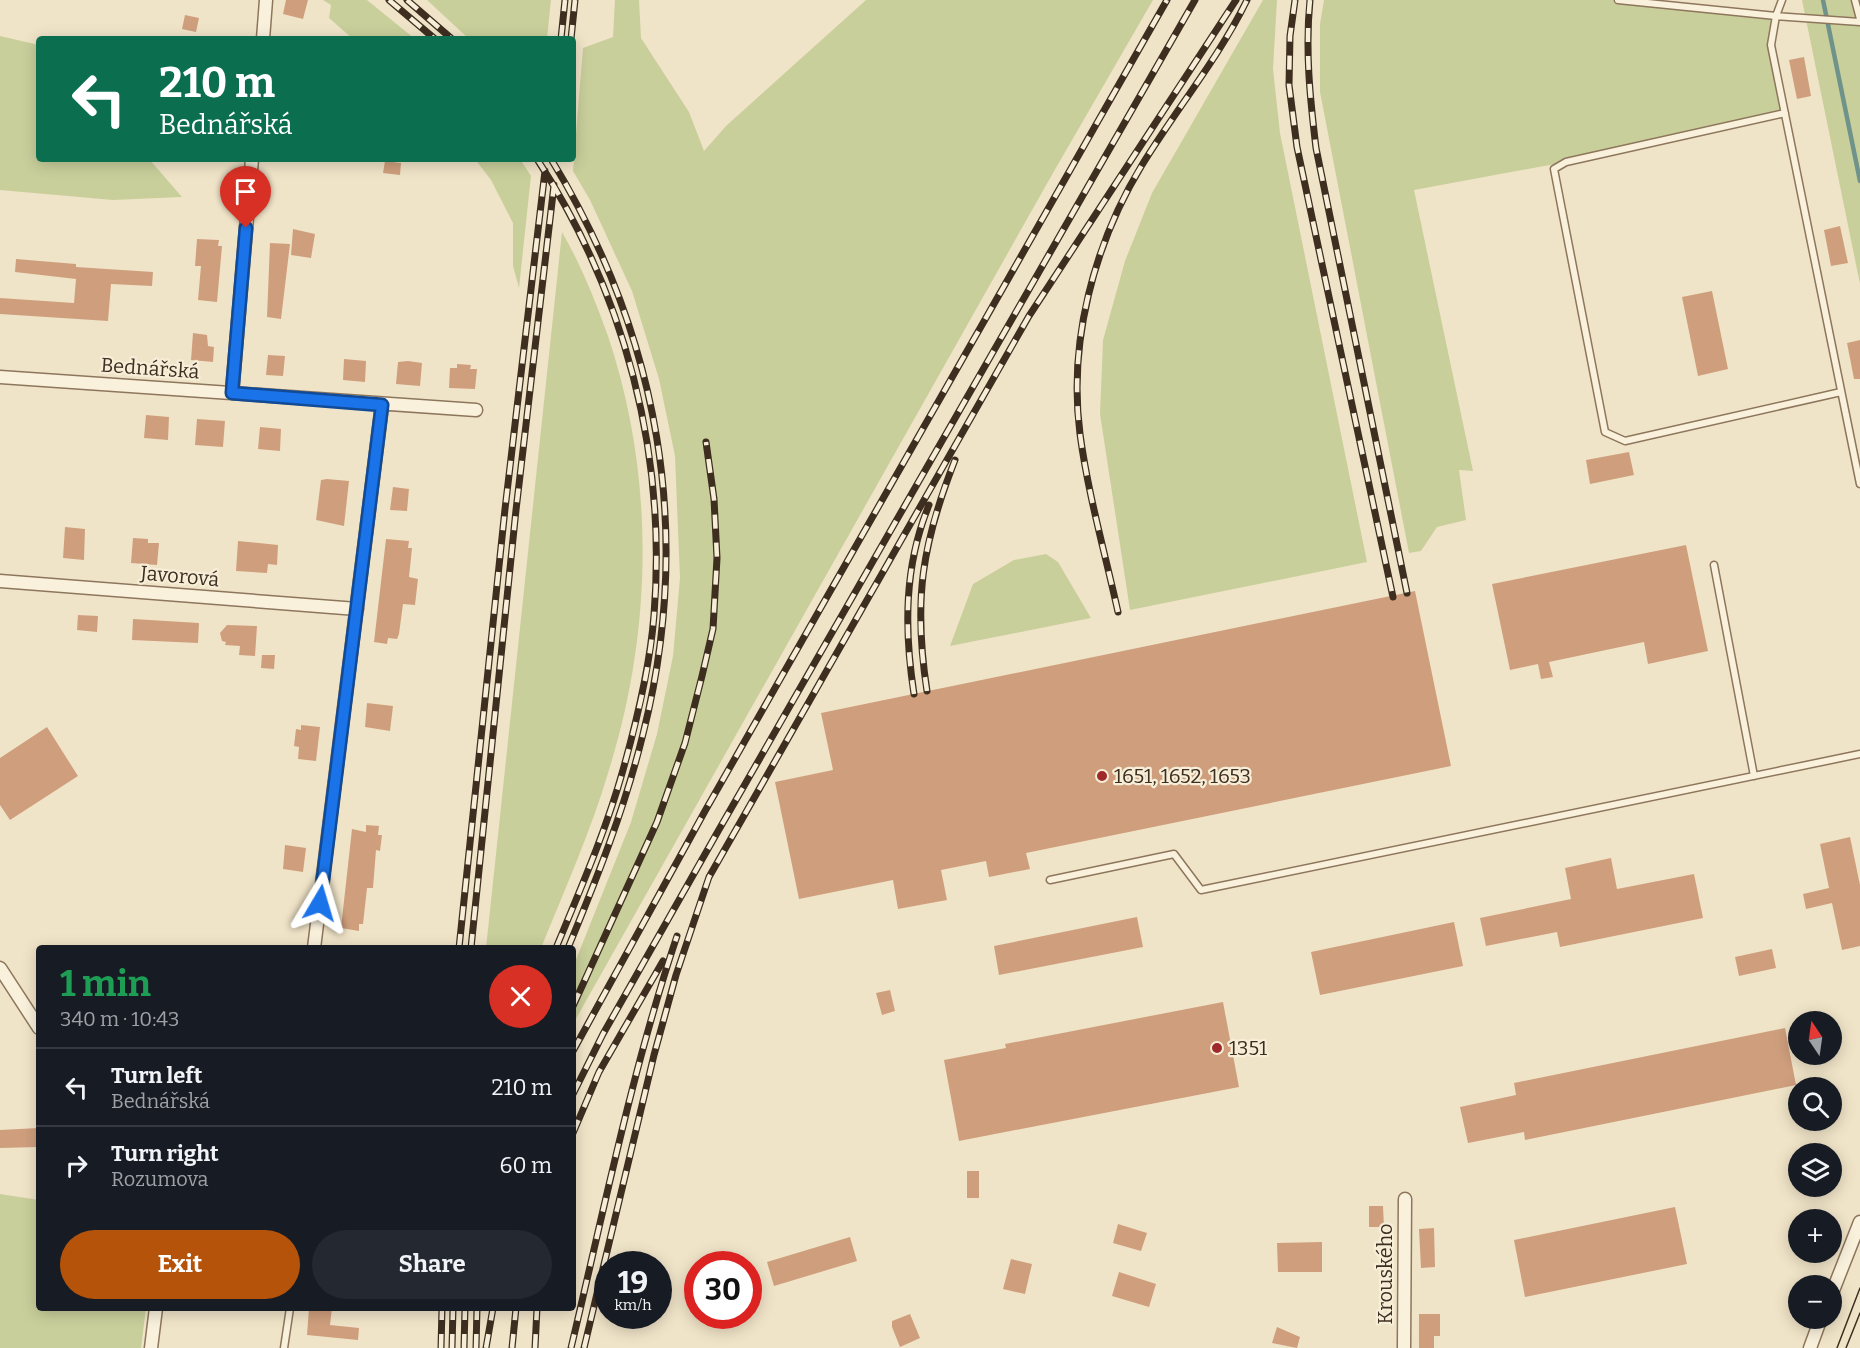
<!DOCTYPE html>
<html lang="en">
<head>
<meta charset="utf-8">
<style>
	:root { --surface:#171b24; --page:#242831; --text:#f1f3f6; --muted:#9ea1a6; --line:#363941; --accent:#b45309 }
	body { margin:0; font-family:Bitter,serif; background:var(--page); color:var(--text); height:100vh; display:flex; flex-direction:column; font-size:22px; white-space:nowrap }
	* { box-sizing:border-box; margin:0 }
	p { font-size:20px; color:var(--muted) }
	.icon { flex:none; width:33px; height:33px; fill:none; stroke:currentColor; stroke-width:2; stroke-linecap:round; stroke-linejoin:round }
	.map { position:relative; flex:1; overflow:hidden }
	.drawer { position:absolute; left:36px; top:945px; width:540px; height:366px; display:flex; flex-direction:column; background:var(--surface); border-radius:6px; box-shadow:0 3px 15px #0003 }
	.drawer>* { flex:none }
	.guide { position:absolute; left:36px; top:36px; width:540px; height:126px; border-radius:6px; box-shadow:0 3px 15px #0003; background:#0b6e4f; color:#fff; overflow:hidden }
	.needle { width:39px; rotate:347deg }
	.fabs { position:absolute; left:1788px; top:1011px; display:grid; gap:12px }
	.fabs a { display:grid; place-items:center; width:54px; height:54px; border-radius:50%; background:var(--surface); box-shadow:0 3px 15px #0003; font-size:30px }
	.speed { position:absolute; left:594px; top:1251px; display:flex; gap:12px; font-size:30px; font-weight:700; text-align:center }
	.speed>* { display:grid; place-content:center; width:78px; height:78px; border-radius:50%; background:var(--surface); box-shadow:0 3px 15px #0003; line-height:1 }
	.speed small { font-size:15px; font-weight:400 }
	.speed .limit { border:9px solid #d22; background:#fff; color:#111 }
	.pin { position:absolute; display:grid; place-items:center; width:51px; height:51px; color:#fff; margin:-62px -26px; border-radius:50% 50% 50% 0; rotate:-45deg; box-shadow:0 0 6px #0007 }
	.pin .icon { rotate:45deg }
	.me { position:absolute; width:66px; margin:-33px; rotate:7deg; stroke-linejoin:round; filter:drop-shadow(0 0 4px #0008) }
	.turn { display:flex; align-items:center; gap:21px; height:126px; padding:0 24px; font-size:27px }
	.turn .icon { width:78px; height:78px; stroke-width:2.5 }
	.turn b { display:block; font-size:42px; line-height:51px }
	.round { display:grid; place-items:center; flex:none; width:63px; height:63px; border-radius:32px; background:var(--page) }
	.overview { display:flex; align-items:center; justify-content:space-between; height:102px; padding:0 24px }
	h1 { font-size:36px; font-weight:700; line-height:45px; color:#1e9e55 }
	.action { display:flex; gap:12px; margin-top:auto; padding:12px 24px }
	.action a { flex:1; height:69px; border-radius:36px; background:var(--accent); color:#fff; font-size:24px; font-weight:700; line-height:69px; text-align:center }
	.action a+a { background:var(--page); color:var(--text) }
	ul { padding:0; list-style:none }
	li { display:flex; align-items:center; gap:18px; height:78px; padding:0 24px; border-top:2px solid var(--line) }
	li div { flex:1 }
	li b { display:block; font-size:22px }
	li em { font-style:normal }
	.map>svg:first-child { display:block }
</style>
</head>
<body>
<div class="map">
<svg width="1860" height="1348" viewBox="0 0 1860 1348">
	<rect width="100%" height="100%" fill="#f0e4c8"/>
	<!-- green -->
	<path fill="#c9cf9b" d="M323,0H367L415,39H353L329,18L331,5Z
		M427,0H551L547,39H469Z
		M615,0H639L641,38L689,112L704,151L726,126L866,0H1153L1053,173L573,1024V967L631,822L657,734L673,656L680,578L675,456L659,379L632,291L590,200L573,171L583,48L613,37Z
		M1263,0H1277L1273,69L1280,133L1367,562L1130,610L1100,414L1103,340L1125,261L1152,193Z
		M1324,0H1618L1776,16L1771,45L1785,113L1566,162L1414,190L1473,471L1459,470L1466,520L1437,527L1421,551L1409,553L1320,92V24Z
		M1802,0H1860V284Z
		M0,36L39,45V159H149L182,197L113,200L0,190Z
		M475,159H520L531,176L519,288L513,266V223L491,180Z
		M562,232C581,265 595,300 608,336C655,476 653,629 609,770C591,831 565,889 541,948H486Z
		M1046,554L1058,562L1091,618L950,646L973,584L1014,560Z
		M0,1194L39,1200V1308H146L141,1348H0Z"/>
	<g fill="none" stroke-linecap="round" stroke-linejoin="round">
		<!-- stream -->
		<path stroke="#6f938a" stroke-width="4.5" d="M1823,0L1860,181"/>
	</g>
	<!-- building -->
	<path fill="#cf9f7d" d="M286,0H308L303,19L283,14Z
		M185,15L199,18L196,32L182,29Z
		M1804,57L1811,96L1797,99L1789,60Z
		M385,161L401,163L400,175L383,173Z
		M1840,226L1848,263L1831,266L1824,230Z
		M293,229L315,234L311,258L291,255Z
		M197,239L219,240L218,246H222L217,302L198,300L201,266H195Z
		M270,243L290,244L281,319L267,317Z
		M16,259L76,264V267L153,272L152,286L111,284L108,321L0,314V298L74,303L76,279L15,272Z
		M1712,291L1728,369L1698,376L1682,297Z
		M193,333L207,335L208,346L214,347L213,362L191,360Z
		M1860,340V379H1854L1847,343Z
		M268,355L285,356L283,376L266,375Z
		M344,359L366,361L365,382L343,380Z
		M408,361L422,363L420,386L396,384L398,362Z
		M457,364L471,365L470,369H477L475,389L449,388L450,368H457Z
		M146,415L169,417L168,440L144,438Z
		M197,419L225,421L223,447L195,445Z
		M260,427L281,429L280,451L258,449Z
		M1629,452L1634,475L1590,484L1586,460Z
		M327,479L349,481L344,526L316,520L321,480Z
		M393,487L409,489L407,511L390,510Z
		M65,527L85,529L84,560L63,558Z
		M133,538L148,539V543H159L157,565L131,563Z
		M386,539L409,541L408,548H412L409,577L418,579L415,605L403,604L399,634L397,639L388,638L387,644L374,642Z
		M238,541L278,545L277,565L268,564L267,573L236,571Z
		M1686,545L1708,651L1648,664L1644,642L1549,662L1553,677L1541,679L1538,664L1510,670L1492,584Z
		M1415,591L1451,766L1026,853L1030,869L989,877L986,861L941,870L947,900L898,909L893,880L799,899L775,782L833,770L821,713Z
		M78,615L98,616L97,632L77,630Z
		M133,619L199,623L198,643L132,640Z
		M227,625L257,626L255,656L239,655L240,646L225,645L226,642L222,641L220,633Z
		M262,655H275L274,669L261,668Z
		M367,703L393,706L390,731L365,727Z
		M301,725L320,727L316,761L298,759L299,747L294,746L296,729L301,730Z
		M47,727L78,776L10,820L0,805V758Z
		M366,825L379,826L378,835H382L380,851L376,850L373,888H367L363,924H359V931L341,928L352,829L366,832Z
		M1850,837L1860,885V946L1842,950L1832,903L1806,909L1803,894L1829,888L1820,844Z
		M285,845L306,848L303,872L283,869Z
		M1611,858L1617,889L1694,874L1703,918L1560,947L1557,932L1486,946L1480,918L1571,899L1565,868Z
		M1137,917L1143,947L999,975L994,946Z
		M1454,922L1463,966L1320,995L1311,952Z
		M1772,949L1776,968L1739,976L1735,957Z
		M890,990L895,1011L882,1015L876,993Z
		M1223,1002L1239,1087L959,1141L944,1060L1006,1048L1005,1044Z
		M1785,1028L1796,1085L1525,1140L1524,1132L1468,1143L1460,1107L1516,1095L1514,1083Z
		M39,1128V1147L0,1148V1130Z
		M967,1171H979V1198H967Z
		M1369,1206H1383L1384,1227H1369Z
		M1675,1207L1687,1264L1525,1297L1514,1240Z
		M1118,1224L1147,1233L1141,1251L1113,1243Z
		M1434,1228L1435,1267L1421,1268L1419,1229Z
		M850,1237L857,1261L774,1286L767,1262Z
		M1322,1242V1272H1278L1277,1243Z
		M1011,1259L1032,1264L1025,1294L1003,1289Z
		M1119,1272L1156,1284L1149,1307L1112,1296Z
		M309,1308H332L330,1325L359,1328L358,1340L307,1335Z
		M910,1314L920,1338L900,1347L892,1327V1321Z
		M1419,1314H1440V1336H1434V1348H1419Z
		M1277,1327L1300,1337L1297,1348L1272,1343Z"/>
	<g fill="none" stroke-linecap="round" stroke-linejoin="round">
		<!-- lane casing -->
		<g stroke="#8d765c" stroke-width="9">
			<path id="lane" d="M1618,0L1776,16L1782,0
				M1855,0L1860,19
				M1860,22L1776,16L1771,45L1860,484
				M1785,113L1566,162L1554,169L1605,432L1625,441L1841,392
				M1714,565L1754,776
				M1050,880L1174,854L1201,890L1860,754
				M284,1348L290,1308"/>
		</g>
		<!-- street casing -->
		<g stroke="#8d765c" stroke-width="15">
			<path id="street" d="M263,39L266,0
				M0,377L476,410
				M232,393L252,159
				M0,581L357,609
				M314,948L382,405
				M0,968L39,1028
				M1832,1293L1860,1222
				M151,1348L156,1308
				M1404,1348L1405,1199
				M1810,1348L1821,1318"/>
		</g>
		<!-- lane -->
		<use href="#lane" stroke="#faf1dc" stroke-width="6"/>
		<!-- street -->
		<use href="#street" stroke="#faf1dc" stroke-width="12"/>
		<!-- tram -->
		<path stroke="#3d2e20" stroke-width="1.5" d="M1837,1348L1860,1288
			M1846,1348L1860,1313"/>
		<!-- rail casing -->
		<g stroke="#3d2e20" stroke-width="7">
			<path id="rail" d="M389,0L435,39
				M407,0L452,39
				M1295,0L1290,36L1289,85L1297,147L1393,597
				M1310,0C1305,50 1310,98 1316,148L1407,593
				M561,39L565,0
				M571,39L575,0
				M537,159C625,294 667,454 654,615C650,667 637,720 623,770C606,831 580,890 556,948
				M551,159C659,336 694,532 643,734C625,808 597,878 568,948
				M1118,612C1105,553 1088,494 1080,434C1068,342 1094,244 1142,165C1175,111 1220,56 1247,0
				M927,691C913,600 922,544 955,460
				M914,694C904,629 904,566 929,505
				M459,948L505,509L545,171
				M471,948L516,510L554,185
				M573,1006L657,822L685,743L702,676L713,629L717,558L714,499L706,442
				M573,1051L705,811L1167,0
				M573,1094L603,1034L717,833L1195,0
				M573,1133L599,1072L663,961
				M441,1348L442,1308
				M452,1348L453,1308
				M464,1348L465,1308
				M476,1348L477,1308
				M486,1348L493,1308
				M512,1348L516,1308
				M535,1348L537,1308
				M571,1348C604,1210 632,1070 677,936
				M584,1348L654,1055L676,975L709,877L1029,316L1236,0"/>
		</g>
		<!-- rail -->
		<use href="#rail" stroke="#f7eed8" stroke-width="4.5" stroke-dasharray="14" stroke-linecap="butt"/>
	</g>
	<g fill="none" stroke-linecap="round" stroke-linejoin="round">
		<!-- route casing -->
		<g stroke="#114b97" stroke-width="15">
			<path id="route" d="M246,228L232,393L382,405L320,903"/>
		</g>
		<!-- route -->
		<use href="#route" stroke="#1a73e8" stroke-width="10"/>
	</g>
	<!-- markers -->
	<g fill="#9e2a2b" stroke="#f7eed8" stroke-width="2">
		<circle cx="1102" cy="776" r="6"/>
		<circle cx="1217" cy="1048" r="6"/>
	</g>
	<g text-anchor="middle" stroke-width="4.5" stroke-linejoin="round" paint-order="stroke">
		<!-- street labels -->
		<g font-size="20" fill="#3d2e20" stroke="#f7eed8">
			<text transform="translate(150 368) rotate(4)" y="7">Bednářská</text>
			<text transform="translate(180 576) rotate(5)" y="7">Javorová</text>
			<text transform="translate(1385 1274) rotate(-90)" y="7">Krouského</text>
		</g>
		<!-- poi labels -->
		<g font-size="20" fill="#3d2e20" stroke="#f7eed8" text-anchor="start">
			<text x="1114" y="783">1651, 1652, 1653</text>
			<text x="1229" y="1055">1351</text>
		</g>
	</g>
</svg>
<div class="fabs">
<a><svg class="needle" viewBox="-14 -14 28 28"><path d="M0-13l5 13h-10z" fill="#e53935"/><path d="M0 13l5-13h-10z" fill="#9ea1a6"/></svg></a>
<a><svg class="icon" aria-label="search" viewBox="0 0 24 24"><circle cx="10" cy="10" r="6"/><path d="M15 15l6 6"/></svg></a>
<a><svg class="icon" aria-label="layers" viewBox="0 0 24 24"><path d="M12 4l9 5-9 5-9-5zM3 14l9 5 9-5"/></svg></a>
<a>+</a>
<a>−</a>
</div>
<div class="speed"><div>19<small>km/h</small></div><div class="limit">30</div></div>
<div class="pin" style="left:246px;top:228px;background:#d93025"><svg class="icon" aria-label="arrive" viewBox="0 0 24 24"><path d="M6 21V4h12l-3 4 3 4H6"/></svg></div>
<svg class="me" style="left:320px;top:903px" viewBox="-20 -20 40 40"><path d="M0-17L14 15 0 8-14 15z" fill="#1a73e8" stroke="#fff" stroke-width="4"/></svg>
<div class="guide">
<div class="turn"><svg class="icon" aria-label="left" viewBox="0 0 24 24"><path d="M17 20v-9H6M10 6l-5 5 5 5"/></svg><div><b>210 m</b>Bednářská</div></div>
</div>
<section class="drawer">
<div class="overview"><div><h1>1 min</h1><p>340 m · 10:43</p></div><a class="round" style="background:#d93025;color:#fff"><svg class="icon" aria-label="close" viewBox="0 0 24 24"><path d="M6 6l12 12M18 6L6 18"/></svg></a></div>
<ul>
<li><svg class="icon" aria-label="left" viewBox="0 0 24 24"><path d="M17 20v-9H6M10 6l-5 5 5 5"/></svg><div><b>Turn left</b><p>Bednářská</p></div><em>210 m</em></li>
<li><svg class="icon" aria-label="right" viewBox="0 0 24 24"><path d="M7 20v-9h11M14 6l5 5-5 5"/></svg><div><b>Turn right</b><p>Rozumova</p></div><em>60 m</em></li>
</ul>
<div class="action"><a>Exit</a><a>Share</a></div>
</section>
</div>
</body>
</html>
